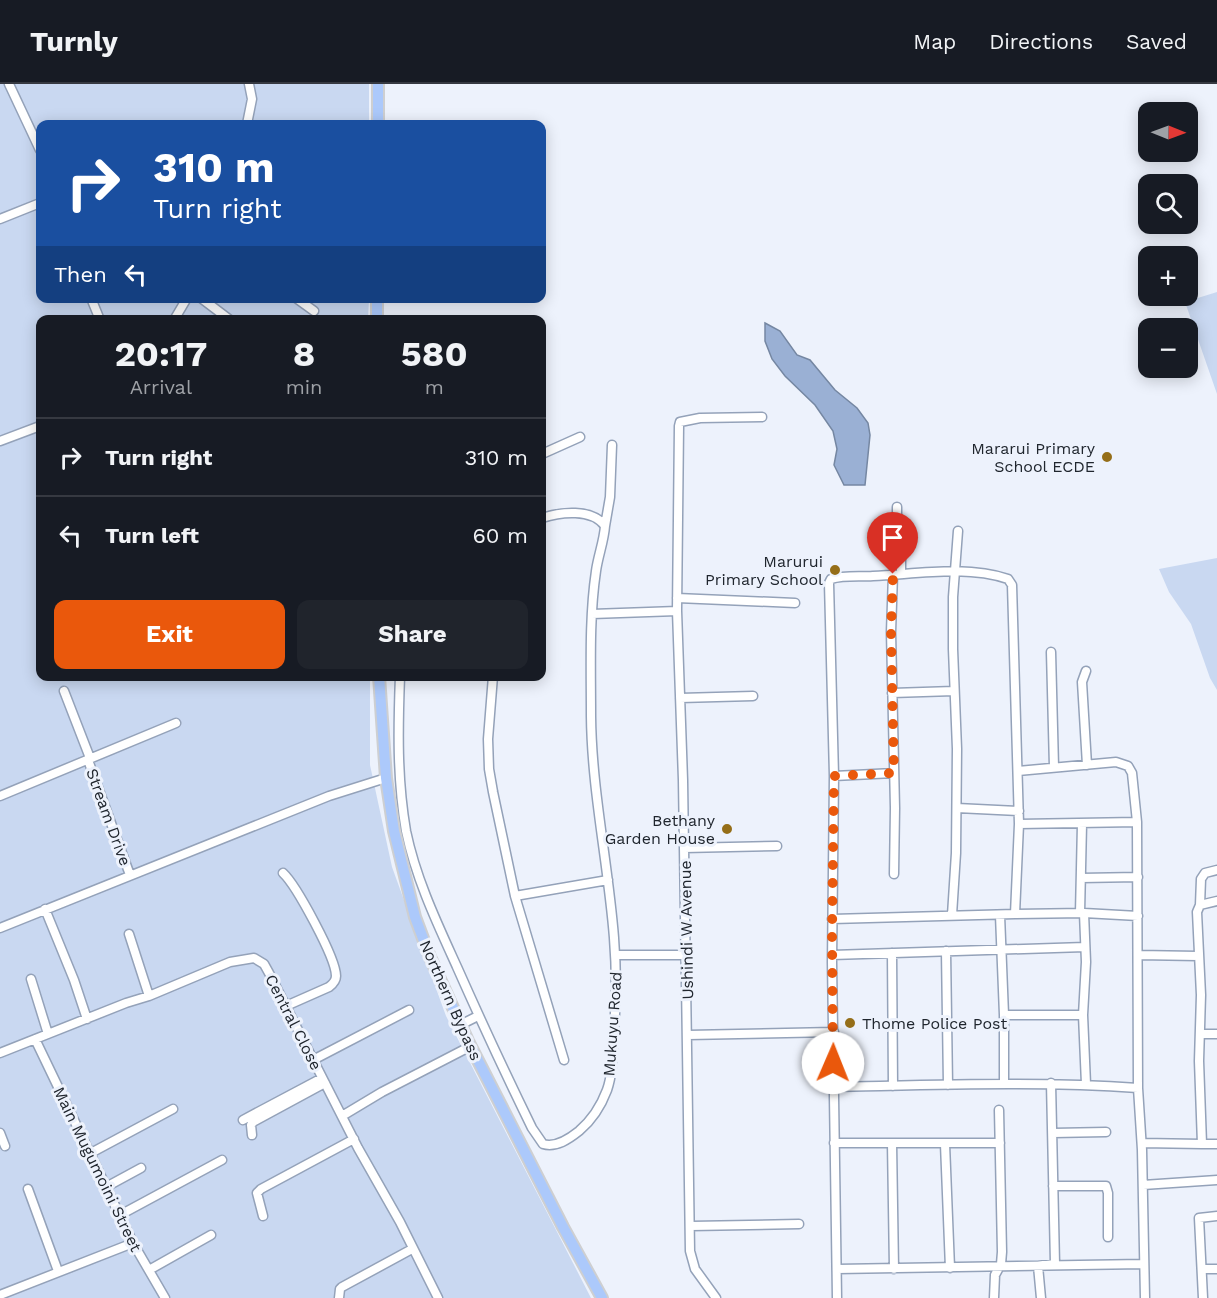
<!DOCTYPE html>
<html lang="en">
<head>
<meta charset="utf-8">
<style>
	:root { --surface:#171b24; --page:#20242c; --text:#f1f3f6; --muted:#9ea1a6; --line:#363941; --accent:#ea580c }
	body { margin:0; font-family:"Work Sans",sans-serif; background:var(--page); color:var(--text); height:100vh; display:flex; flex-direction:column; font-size:22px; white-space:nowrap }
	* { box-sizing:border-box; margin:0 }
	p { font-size:20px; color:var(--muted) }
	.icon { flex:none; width:33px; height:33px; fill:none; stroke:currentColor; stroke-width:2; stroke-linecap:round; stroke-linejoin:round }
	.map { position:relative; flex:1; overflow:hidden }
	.drawer { position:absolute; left:36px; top:231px; width:510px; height:366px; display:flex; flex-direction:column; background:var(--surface); border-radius:12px; box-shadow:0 3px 15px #0003 }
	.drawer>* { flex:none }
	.top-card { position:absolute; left:36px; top:36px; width:510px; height:183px; border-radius:12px; box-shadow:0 3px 15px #0003; background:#1a4fa0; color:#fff; overflow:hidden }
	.needle { width:39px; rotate:91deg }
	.buttons { position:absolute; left:1138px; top:18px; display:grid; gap:12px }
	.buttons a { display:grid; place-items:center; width:60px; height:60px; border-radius:12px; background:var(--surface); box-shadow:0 3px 15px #0003; font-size:30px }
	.pin { position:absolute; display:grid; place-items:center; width:51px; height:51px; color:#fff; margin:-62px -26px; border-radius:50% 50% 50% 0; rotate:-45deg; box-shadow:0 0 6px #0007 }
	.pin .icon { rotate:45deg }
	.me { position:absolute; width:66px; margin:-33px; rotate:1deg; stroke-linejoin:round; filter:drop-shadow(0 0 4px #0008) }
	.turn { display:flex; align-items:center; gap:21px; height:126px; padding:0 18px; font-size:27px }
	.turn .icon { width:78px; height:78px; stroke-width:2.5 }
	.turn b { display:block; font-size:42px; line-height:51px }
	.then { display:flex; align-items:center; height:57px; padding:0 18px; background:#0003; gap:12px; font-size:22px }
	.eta { display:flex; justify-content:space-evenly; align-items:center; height:102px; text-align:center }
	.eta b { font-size:36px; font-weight:700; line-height:42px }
	.primary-button { display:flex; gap:12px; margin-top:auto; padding:12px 18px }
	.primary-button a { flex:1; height:69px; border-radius:12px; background:var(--accent); color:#fff; font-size:24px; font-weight:700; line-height:69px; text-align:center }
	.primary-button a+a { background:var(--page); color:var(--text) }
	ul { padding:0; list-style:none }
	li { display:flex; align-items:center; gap:18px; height:78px; padding:0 18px; border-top:2px solid var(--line) }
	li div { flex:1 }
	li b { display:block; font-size:22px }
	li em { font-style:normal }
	header { display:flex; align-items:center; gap:36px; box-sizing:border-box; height:84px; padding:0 30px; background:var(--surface); border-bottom:2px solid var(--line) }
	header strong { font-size:28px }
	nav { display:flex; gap:33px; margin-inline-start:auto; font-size:21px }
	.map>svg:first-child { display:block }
</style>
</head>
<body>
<header>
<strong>Turnly</strong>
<nav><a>Map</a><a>Directions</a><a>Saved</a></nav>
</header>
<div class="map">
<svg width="1217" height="1214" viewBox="0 0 1217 1214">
	<rect width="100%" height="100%" fill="#edf2fc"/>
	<!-- green -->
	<path fill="#c9d8f1" d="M0,0H369V40H40V214L369,215L368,235L40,236V592L370,593V681L392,783L446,932L591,1214H0Z
		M1217,208V310L1185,218Z
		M1217,474V606L1210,594L1191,540L1169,508L1159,485Z"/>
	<!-- water -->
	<path fill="#9ab0d4" stroke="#7587a2" stroke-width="1.5" d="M765,239L780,247L797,271L810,276L835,306L857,324L868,339L870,351L865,401H844L834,381L837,365L833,347L815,321L785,292L772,275L765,257Z"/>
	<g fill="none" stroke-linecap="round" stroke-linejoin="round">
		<!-- minor casing -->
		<g stroke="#94a2b9" stroke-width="11">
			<path id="minor" d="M9,0L40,66
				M247,40L252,15L249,0
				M0,135L40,119
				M91,214L100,236
				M201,214L230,236
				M296,214L314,227
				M174,236L187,214
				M0,357L40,342
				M542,370L580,353
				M897,423V433L901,449V489
				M605,442L610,413L612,361
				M893,490L891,548L895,724L894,790
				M677,514L795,519
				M592,530L677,527
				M1051,568L1054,683
				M1086,587L1082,598L1087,681
				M400,592C398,645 397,695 406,747C416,795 437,839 457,883C481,937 506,991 532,1044L543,1060C556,1064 569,1055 579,1047C592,1036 601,1022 607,1006C614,986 612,964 614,943C624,838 592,736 591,632C591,583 589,534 596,487C598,472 604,457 605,442C592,424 560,428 542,434
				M493,592L488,655L489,685L493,708L515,812L564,976
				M64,607L90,674
				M892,609L954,607
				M680,614L753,612
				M88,676L130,791
				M1018,687L1116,678L1128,682L1132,689L1137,738
				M834,692L894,689
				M0,712L176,639
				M957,724L1019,727
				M1019,740L1137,738L1138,1004
				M684,764L777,762
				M283,789C296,801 336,874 336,892C336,897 333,900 329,903L286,922
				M1081,794L1138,793
				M515,812L608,796
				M1200,821L1201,795L1205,789L1217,786
				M45,825L74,896L87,935
				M1080,829L1082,740
				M1015,830L1084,829L1138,832
				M952,831L956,769L957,665L953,565V513L958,447
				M1000,831L1004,931V999
				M832,835L1015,830L1019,740L1012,501L1008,495C966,481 917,490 873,492C859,493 844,491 831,495L829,499L834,692L832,878L837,1214
				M0,844L329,712L386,694
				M129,850L149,912
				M946,867L948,1001
				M892,869L893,1002
				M616,871H685
				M832,871L1085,863
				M1138,871L1198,872
				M31,895L48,950
				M1004,931H1083L1086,1000
				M1083,931L1086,878L1084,829
				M460,941L478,932
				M1200,950H1217
				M688,951L834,948
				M35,955L133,1159L165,1214
				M0,969L126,919L149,912L230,878L254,874L264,880L269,889L358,1064L400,1138L438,1214
				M313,976L409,926
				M834,1003C935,1001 1037,997 1138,1004L1142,1066L1145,1214
				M342,1032L382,1008L471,962
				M243,1036L322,994
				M0,1049L5,1062
				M1053,1049L1106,1048
				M252,1051L251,1041L253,1038L325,999
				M834,1059H1000
				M892,1059L894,1185
				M1142,1059L1202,1060L1199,977L1201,911L1197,828L1200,821L1217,817
				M945,1060L950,1184
				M1202,1060H1217
				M89,1070L173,1025
				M1143,1101L1217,1096
				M1053,1102H1106L1108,1109V1153
				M106,1103L141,1084
				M28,1105L58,1187
				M120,1131L222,1076
				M263,1132L257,1109L261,1105L354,1055
				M691,1142L799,1140
				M837,1185L1143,1180
				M1202,1185H1217
				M149,1186L211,1151
				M0,1211L133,1159
				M339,1214L340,1205L342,1203L412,1165
				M716,1214L695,1185L690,1167L683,696L677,527L679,342L680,338L700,334L762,333
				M994,1214L995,1191L1001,1180L1002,1168L999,1026
				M1041,1214L1038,1182L1055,1180L1051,999
				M1203,1214L1199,1134L1217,1132"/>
		</g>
		<!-- major casing -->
		<g stroke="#cecfd1" stroke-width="14">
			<path id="major" d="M378,40V0
				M377,214V236
				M379,592L386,694L394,747L415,833L430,873L468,957L563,1143L602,1214"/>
		</g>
		<!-- minor -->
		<use href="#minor" stroke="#fff" stroke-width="8"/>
		<!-- major -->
		<use href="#major" stroke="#acc9fb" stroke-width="10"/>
	</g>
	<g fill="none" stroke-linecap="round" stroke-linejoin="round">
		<!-- route -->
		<path stroke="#ea580c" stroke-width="10" stroke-dasharray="0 18" d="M833,979L832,849L834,692L894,689L891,548L893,490"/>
	</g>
	<!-- markers -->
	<g fill="#956e18" stroke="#edf2fc" stroke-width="2">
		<circle cx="1107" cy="373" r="6"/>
		<circle cx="835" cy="486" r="6"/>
		<circle cx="727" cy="745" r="6"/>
		<circle cx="850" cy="939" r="6"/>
	</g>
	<g text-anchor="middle" stroke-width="6" stroke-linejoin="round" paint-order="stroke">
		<!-- poi labels -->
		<g font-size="16" fill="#20262e" stroke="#edf2fc" text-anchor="end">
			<text x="1095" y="370">Mararui Primary<tspan x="1095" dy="18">School ECDE</tspan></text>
			<text x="823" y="483">Marurui<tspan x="823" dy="18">Primary School</tspan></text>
			<text x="715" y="742">Bethany<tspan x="715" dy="18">Garden House</tspan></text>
			<text x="862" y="945" text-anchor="start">Thome Police Post</text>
		</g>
		<!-- street labels -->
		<g font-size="16" fill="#20262e" stroke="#edf2fc">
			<text transform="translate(109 733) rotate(70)" y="6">Stream Drive</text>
			<text transform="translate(686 846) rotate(-91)" y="6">Ushindi W Avenue</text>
			<text transform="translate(451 916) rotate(66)" y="6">Northern Bypass</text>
			<text transform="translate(294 938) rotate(63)" y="6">Central Close</text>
			<text transform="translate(612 940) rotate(-86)" y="6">Mukuyu Road</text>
			<text transform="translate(98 1085) rotate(64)" y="6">Main Mugumoini Street</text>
		</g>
	</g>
</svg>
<div class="buttons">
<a><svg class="needle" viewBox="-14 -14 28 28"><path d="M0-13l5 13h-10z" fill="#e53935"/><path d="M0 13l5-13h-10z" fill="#9ea1a6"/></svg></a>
<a><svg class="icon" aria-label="search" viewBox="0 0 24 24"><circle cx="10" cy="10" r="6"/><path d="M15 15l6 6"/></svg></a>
<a>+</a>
<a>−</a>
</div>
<div class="pin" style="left:893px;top:490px;background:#d93025"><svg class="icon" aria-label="arrive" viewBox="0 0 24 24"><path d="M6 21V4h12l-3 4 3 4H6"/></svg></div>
<svg class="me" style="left:833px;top:979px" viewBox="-20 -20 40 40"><circle r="19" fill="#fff"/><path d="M0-13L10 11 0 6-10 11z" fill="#ea580c"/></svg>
<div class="top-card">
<div class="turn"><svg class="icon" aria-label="right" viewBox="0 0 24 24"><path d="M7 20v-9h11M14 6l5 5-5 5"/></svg><div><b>310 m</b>Turn right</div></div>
<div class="then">Then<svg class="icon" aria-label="left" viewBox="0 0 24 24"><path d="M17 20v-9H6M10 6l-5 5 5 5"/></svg></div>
</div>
<section class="drawer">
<div class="eta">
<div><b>20:17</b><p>Arrival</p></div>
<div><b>8</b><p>min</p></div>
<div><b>580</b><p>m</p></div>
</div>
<ul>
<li><svg class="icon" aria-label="right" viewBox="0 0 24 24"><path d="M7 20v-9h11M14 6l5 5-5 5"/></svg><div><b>Turn right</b></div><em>310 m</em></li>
<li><svg class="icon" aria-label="left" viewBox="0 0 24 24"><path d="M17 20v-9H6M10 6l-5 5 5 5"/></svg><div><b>Turn left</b></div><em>60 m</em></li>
</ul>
<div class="primary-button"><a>Exit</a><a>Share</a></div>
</section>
</div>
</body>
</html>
